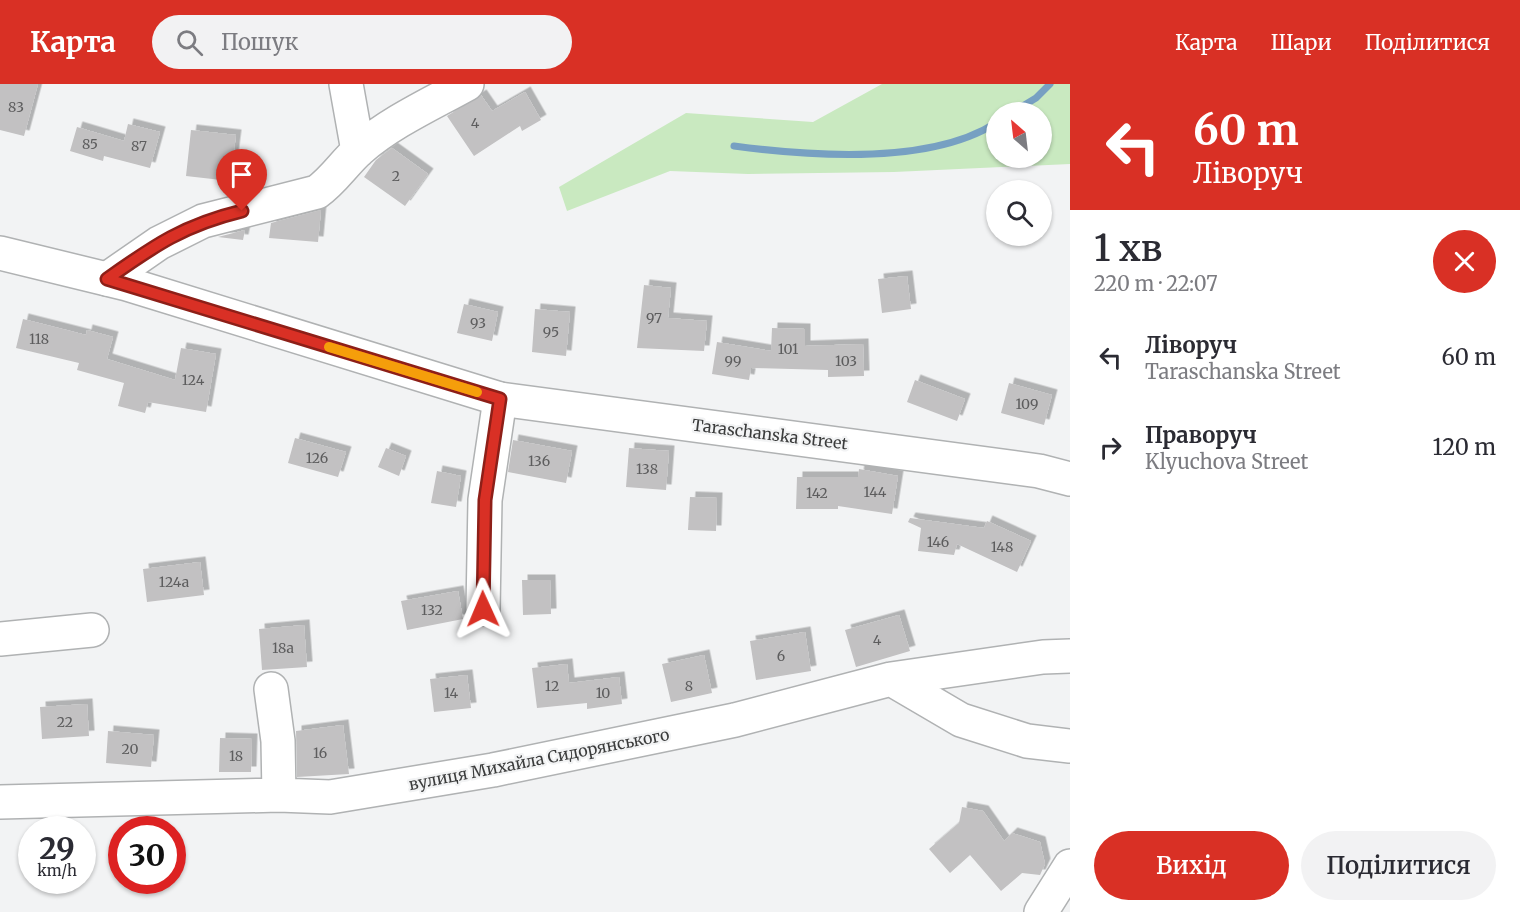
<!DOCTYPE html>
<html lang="uk">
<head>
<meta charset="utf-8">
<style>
	:root { --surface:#fff; --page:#f2f2f3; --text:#2b2b33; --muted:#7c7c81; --accent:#d93025 }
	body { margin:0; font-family:Merriweather,serif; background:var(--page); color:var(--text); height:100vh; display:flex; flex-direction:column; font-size:22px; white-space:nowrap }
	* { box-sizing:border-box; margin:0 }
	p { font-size:20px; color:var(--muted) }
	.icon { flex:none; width:33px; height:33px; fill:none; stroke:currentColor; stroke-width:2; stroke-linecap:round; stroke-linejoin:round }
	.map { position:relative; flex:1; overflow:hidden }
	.side { display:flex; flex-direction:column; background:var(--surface); width:450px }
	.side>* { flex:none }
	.hud { background:#d93025; color:#fff; overflow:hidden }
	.needle { width:39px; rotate:332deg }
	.tools { position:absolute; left:986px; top:18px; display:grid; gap:12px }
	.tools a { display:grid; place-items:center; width:66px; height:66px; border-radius:50%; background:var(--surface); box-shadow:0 2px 4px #0004; font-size:30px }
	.speed { position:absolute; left:18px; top:732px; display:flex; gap:12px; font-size:30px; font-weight:700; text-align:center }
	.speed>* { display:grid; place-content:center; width:78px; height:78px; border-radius:50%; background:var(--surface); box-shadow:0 2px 4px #0004; line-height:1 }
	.speed small { font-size:15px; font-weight:400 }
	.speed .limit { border:9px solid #d22; background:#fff; color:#111 }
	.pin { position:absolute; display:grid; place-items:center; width:51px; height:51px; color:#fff; margin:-62px -26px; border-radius:50% 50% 50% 0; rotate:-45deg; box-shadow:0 0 6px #0007 }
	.pin .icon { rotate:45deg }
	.me { position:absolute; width:66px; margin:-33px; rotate:359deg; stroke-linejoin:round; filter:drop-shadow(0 0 4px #0008) }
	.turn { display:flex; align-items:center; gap:21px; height:126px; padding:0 24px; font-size:27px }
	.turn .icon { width:78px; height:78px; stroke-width:2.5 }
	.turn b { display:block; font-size:42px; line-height:51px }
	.round { display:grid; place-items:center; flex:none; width:63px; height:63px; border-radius:32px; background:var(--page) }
	.headline { display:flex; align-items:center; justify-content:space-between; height:102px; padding:0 24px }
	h1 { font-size:36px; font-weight:600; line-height:45px }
	.cta { display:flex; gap:12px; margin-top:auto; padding:12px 24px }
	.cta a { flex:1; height:69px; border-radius:36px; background:var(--accent); color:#fff; font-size:24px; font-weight:600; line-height:69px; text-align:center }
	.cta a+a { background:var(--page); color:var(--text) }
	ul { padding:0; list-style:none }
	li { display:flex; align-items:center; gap:18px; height:90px; padding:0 24px }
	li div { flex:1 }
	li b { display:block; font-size:22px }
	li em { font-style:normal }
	header { display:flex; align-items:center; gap:36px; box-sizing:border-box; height:84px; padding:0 30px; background:var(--accent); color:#fff }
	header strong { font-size:28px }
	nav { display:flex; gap:33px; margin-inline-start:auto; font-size:21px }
	.search { width:420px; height:54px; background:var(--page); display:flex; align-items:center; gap:15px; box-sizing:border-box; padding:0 21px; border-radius:33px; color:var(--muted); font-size:22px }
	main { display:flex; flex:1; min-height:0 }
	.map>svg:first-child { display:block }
</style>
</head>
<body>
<header>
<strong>Карта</strong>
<div class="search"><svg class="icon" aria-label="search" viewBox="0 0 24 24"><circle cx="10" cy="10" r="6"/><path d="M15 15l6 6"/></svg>Пошук</div>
<nav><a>Карта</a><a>Шари</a><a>Поділитися</a></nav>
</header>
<main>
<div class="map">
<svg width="1070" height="828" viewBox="0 0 1070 828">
	<defs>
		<filter id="shadow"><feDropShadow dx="5.5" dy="-5.5" stdDeviation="0" flood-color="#0004"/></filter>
	</defs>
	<rect width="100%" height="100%" fill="#f2f3f4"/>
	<!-- green -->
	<path fill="#c9e9c0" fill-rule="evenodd" d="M882,0H1070V80L894,88L748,90L670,87L567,127L559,103L686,29L813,38ZM996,28H1041V74H996Z"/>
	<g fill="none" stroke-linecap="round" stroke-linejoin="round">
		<!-- stream -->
		<path stroke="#77a0c2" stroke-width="7" d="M1013,28L1036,14L1050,0
			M734,62C809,72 930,81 996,39"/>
	</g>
	<!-- building -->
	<path fill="#c2c1c2" filter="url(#shadow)" d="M0,0H38L24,52L0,46Z
		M525,8L541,36L522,47L520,42L474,72L447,32L481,11L492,27Z
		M128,40L160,48L150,84L104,72L103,77L70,67L77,43L124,57Z
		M191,46L236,51L230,97L186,92Z
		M392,64L428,90L405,122L364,93L376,76Z
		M321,126L318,158L269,154L271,139Z
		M245,146L243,156L218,153Z
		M907,192L911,225L882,229L878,195Z
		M644,201L671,204L668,234L707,237L704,267L637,264Z
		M464,220L498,228L492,257L457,249Z
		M535,225L570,228L566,272L532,268Z
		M23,235L86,251L87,246L113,253L107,275L175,296L181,264L216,270L206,328L148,318L145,329L118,322L124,299L77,286L79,279L16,264Z
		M772,244L805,245V262L863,260L864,292L828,293V286L751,284L749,296L712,290L717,258L771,267Z
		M915,296L965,315L957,337L907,318Z
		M1009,299L1052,311L1044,341L1001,329Z
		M295,354L346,368L338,393L288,379Z
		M513,356L572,367L566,399L508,388Z
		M386,364L406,372L399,392L378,383Z
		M629,364L669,367L666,406L626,403Z
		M859,385L898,392L892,430L838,422V425H796L797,393H858Z
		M437,387L461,392L456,423L431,419Z
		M690,413L717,414L716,447L688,446Z
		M910,434L984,444L987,437L1031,457L1017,488L957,460L954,471L918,467L921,444L908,438Z
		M200,478L204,511L147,518L143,485Z
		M522,496H550L551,530L523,531Z
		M458,507L463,535L407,546L401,517Z
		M899,531L910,567L856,583L845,546Z
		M304,541L307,583L262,586L259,545Z
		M805,548L811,587L756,596L750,557Z
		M704,571L712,609L671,618L662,580Z
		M567,580L569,599L619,593L622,620L587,625V619L537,624L532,584Z
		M467,591L471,624L434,628L430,595Z
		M87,620L89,652L42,655L40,623Z
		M343,641L349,690L297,693L296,647Z
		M108,647L154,651L151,683L106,679Z
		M220,654L252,655L251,688H219Z
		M962,723L983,727L1004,757L1012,749L1040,758L1045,780L1040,791L1022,789L1001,807L970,771L950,789L929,765L959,739Z"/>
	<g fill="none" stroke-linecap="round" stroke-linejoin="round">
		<!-- minor casing -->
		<g stroke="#b0b2b3" stroke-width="36">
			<path id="minor" d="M346,0L358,67
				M107,195L159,159L203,137L317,108C334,96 344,79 360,65C391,38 431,20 467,0
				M483,525L485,416L500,315
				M0,555L92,546
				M891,595L961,636L1027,657L1070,662
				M271,605L278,657L279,711
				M0,718L279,711L330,713L493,686L735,636L891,595L1043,573L1070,572
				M1041,828L1070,782"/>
		</g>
		<!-- major casing -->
		<g stroke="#b0b2b3" stroke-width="36">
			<path id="major" d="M0,169L127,200L500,315L1039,387L1070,395"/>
		</g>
		<!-- minor -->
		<use href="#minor" stroke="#fff" stroke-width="33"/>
		<!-- major -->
		<use href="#major" stroke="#fff" stroke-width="33"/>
	</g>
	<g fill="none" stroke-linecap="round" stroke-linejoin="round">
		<!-- route casing -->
		<g stroke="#8d1f18" stroke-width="15">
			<path id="route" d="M242,127C184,141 155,161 107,195L500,315L485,416L483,525"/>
		</g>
		<!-- route -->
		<use href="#route" stroke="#d93025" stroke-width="10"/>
		<!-- slow -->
		<path stroke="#f59e0b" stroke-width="10" d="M329,263L477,308"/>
	</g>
	<g text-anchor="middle" stroke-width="4.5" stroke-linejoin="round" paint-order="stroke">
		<!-- number labels -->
		<g font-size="14" fill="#5d5d5e">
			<text x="16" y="28">83</text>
			<text x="475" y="44">4</text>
			<text x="90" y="65">85</text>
			<text x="139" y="67">87</text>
			<text x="396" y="97">2</text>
			<text x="654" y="239">97</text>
			<text x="478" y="244">93</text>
			<text x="551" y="253">95</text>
			<text x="39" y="260">118</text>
			<text x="788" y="270">101</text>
			<text x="733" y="282">99</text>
			<text x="846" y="282">103</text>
			<text x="193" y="301">124</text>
			<text x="1027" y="325">109</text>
			<text x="317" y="379">126</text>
			<text x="539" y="382">136</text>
			<text x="647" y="390">138</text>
			<text x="875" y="413">144</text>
			<text x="817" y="414">142</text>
			<text x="938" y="463">146</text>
			<text x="1002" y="468">148</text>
			<text x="174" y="503">124а</text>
			<text x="432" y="531">132</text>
			<text x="877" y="561">4</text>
			<text x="283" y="569">18а</text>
			<text x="781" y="577">6</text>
			<text x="552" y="607">12</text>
			<text x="689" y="607">8</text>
			<text x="451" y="614">14</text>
			<text x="603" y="614">10</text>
			<text x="65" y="643">22</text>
			<text x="130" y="670">20</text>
			<text x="320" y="674">16</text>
			<text x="236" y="677">18</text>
		</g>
		<!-- street labels -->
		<g font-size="16" fill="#3b3c3c" stroke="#f2f3f4">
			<text transform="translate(770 350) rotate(7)" y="6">Taraschanska Street</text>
			<text transform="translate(539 675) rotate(-11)" y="6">вулиця Михайла Сидорянського</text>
		</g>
	</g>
</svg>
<div class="tools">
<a><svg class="needle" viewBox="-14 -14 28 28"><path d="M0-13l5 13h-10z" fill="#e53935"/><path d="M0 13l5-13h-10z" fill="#7c7c81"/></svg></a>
<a><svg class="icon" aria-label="search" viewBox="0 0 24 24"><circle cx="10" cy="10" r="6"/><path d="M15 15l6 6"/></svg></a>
</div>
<div class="speed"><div>29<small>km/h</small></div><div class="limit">30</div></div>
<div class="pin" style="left:242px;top:127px;background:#d93025"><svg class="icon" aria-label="arrive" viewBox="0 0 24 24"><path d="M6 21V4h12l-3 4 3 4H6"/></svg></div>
<svg class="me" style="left:483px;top:525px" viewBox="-20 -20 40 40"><path d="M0-17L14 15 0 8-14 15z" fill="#d93025" stroke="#fff" stroke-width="4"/></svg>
</div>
<section class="side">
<div class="hud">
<div class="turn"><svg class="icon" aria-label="left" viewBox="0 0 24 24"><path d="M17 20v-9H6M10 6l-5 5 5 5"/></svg><div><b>60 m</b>Ліворуч</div></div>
</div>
<div class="headline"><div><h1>1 хв</h1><p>220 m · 22:07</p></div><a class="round" style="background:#d93025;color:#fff"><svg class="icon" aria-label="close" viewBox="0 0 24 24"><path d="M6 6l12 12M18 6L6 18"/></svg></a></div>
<ul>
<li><svg class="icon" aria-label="left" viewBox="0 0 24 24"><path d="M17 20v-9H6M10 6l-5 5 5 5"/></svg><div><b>Ліворуч</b><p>Taraschanska Street</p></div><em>60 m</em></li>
<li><svg class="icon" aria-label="right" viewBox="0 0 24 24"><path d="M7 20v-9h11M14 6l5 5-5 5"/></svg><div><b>Праворуч</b><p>Klyuchova Street</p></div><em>120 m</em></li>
</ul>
<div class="cta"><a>Вихід</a><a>Поділитися</a></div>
</section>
</main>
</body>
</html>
